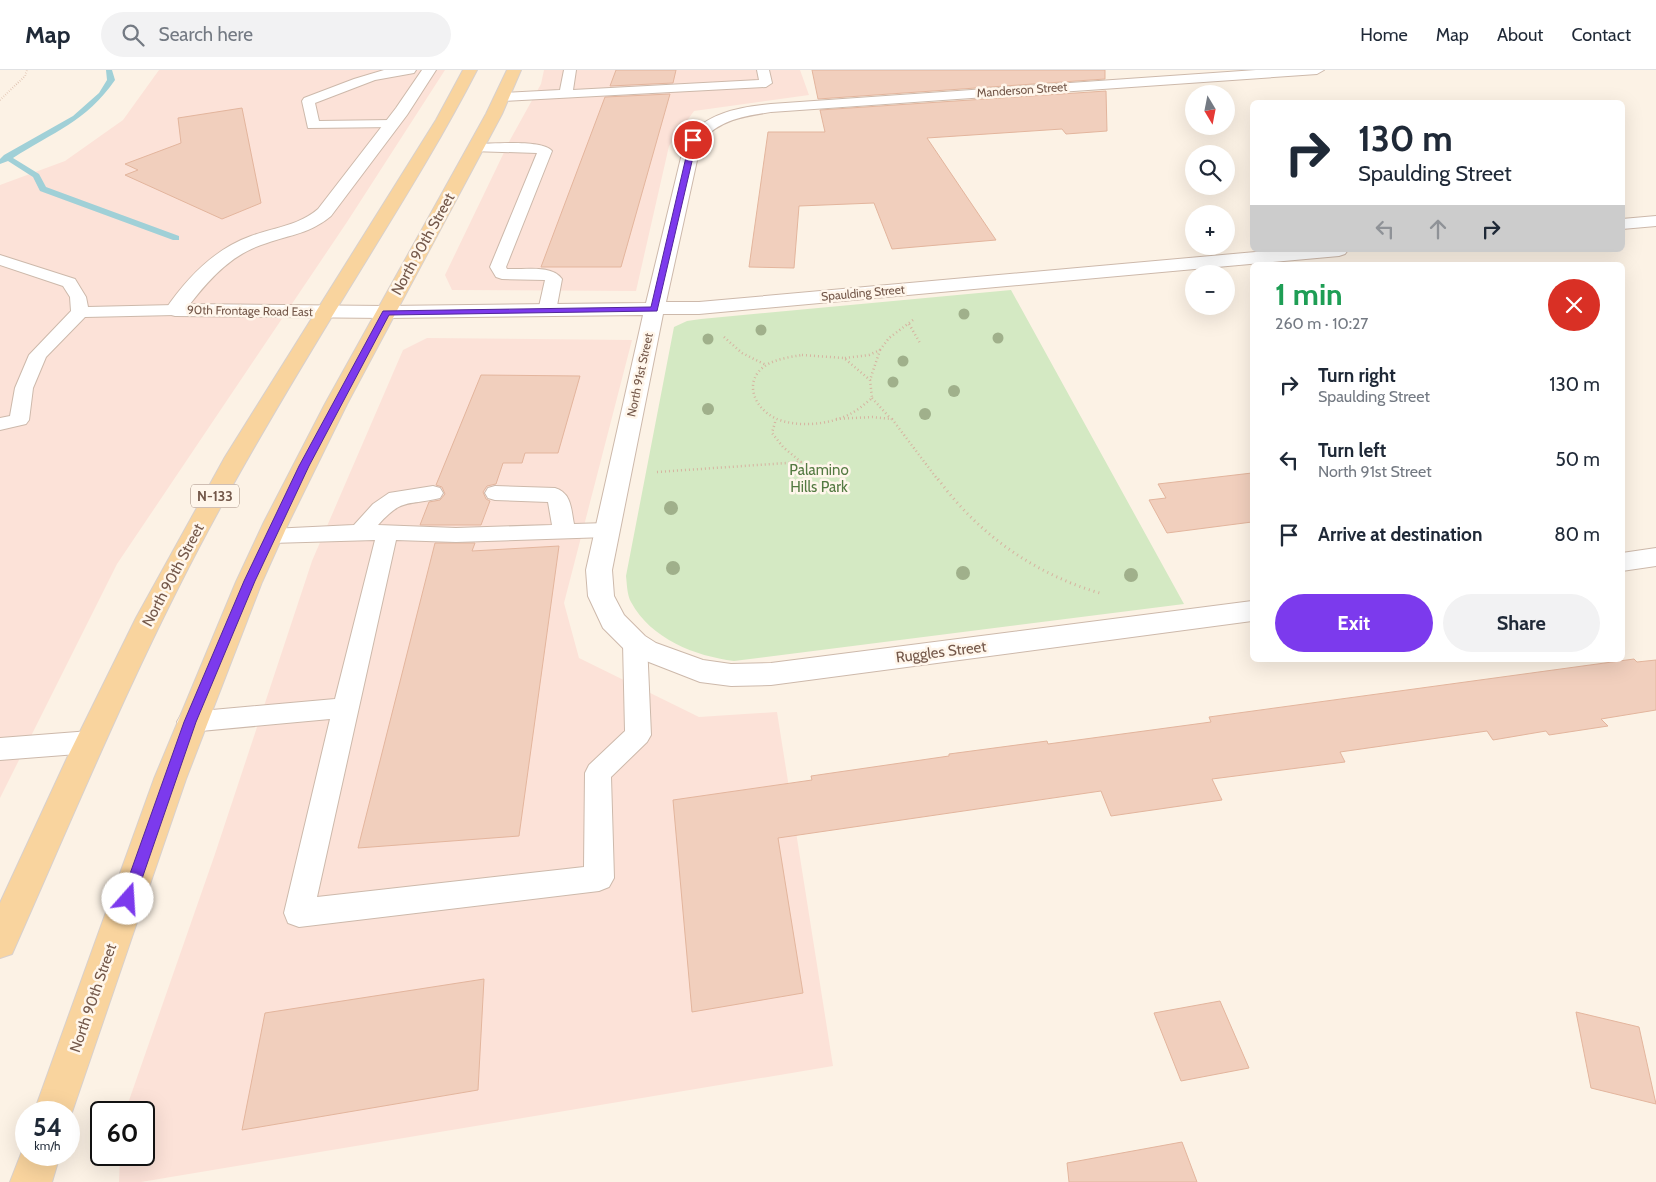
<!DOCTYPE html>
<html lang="en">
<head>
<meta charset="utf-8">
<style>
	:root { --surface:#fff; --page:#f2f2f3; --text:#1f2937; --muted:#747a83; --line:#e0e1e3; --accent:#7c3aed }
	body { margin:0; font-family:Cabin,sans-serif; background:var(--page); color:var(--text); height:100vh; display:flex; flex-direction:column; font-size:19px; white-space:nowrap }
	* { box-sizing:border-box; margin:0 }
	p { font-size:16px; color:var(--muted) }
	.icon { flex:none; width:28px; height:28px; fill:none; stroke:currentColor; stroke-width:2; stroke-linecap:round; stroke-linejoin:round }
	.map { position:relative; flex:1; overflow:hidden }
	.drawer { position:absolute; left:1250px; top:192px; width:375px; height:400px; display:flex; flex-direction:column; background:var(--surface); border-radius:8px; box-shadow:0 5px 20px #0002 }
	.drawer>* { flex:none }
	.guide { position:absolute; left:1250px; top:30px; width:375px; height:152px; border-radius:8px; box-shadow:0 5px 20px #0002; background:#fff; color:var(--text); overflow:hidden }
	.needle { width:32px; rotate:170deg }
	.controls { position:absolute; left:1185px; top:15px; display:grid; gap:10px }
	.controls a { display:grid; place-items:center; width:50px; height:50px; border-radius:50%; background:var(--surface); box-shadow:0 5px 20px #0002; font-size:25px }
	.speed { position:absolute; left:15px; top:1031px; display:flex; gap:10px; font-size:25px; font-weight:700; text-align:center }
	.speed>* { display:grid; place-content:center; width:65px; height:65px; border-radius:50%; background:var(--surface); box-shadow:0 5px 20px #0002; line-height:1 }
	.speed small { font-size:12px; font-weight:400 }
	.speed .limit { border:2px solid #111; border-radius:8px; background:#fff; color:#111 }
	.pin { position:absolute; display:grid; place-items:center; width:42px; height:42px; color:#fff; margin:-21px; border:2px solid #fff; border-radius:50%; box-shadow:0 1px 5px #0007 }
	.me { position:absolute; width:55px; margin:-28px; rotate:19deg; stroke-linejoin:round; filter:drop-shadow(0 0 4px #0008) }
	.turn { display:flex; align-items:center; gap:18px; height:105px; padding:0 25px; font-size:22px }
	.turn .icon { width:65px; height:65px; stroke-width:2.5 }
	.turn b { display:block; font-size:35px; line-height:42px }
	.lanes { display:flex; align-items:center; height:48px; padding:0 25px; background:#0003; justify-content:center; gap:25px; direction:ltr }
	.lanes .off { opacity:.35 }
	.round { display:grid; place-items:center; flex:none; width:52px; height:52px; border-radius:26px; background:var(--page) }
	.head { display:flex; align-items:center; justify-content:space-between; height:85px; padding:0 25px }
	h1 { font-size:30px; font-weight:800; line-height:38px; color:#1e9e55 }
	.primary-button { display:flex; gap:10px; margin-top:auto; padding:10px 25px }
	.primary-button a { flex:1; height:58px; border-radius:30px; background:var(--accent); color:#fff; font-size:20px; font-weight:800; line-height:58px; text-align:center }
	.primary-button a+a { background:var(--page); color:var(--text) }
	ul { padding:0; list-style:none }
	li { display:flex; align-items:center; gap:15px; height:75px; padding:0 25px }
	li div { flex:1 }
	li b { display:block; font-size:19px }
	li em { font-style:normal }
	header { display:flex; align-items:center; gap:30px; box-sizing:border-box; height:70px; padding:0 25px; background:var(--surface); border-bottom:1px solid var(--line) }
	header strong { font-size:24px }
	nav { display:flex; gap:28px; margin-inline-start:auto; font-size:18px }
	.search { width:350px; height:45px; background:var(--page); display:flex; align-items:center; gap:12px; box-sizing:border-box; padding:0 18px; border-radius:28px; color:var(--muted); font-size:19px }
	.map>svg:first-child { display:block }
</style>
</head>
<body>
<header>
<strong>Map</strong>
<div class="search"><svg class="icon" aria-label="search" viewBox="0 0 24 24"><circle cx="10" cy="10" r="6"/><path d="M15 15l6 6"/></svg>Search here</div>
<nav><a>Home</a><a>Map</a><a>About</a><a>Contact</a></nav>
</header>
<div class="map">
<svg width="1656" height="1112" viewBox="0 0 1656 1112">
	<rect width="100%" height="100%" fill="#fcf2e5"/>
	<!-- commercial -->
	<path fill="#fce2d8" d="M159,0H445L347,152L117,494L0,728V115L65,91L123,50Z
		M544,0H800L809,25L694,41L669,76L636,221L452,220L445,205L510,70L541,14Z
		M427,268L632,270L564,533L579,588L699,647L777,642L833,996L141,1112H119L120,1085H144V1042H125L215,784L312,491L403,280Z"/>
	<!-- green -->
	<path fill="#d4e9c3" d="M1011,220L1184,534L734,591C695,586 651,569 631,532C627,525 627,514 626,506L674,257L687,251L701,249Z"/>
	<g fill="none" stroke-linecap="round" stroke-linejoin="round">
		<!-- stream -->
		<path fill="#a0d0d7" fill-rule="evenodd" d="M106,0H112L115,10C86,52 53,62 13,88L39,104L46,117L179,166V170H173L40,121L33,107L8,91L0,94V89L4,85L73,46L99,23L107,10Z"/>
	</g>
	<!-- building -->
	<path fill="#f1cfbd" stroke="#e3b59d" d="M616,0H676L673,13L610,16Z
		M812,0H1105V9L818,29Z
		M1106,21L1107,61L1066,64L1062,59L927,68L996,170L892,179L874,133L799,136L794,198L749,197L768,62H825L820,40Z
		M670,24L621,197H541L605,27Z
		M242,38L261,133L222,149L125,105L138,100L125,94L181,73L178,48Z
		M481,305L580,306L558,383H525L522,393H503L496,414L487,416L483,422L486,429L490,431L481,455H420L429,432L440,430L445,424L442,417L436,415Z
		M1252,403V452L1167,463L1149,430L1166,428L1158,414Z
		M435,473H475L472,481L559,476L519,766L358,778Z
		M1634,589L1637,592L1656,590V640L1601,649L1608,656L1549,665L1546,661L1493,670L1487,661L1340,682L1345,692L1212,709L1222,730L1111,746L1101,721L778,768L803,923L692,942L673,730L812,710L811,706L949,686V684L1047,671L1048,674L1211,652L1209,647Z
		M484,909L478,1020L242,1060L265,943Z
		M1220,931L1249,998L1181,1011L1154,943Z
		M1576,942L1639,957L1656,1034L1591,1018Z
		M1182,1072L1197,1112H1069L1067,1093Z"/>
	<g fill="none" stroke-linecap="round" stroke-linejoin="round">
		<!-- lane casing -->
		<g stroke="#cdb9ab" stroke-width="2">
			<path id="lane" d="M384,0H416L414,3L375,10L315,33L319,51L392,50L399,54L397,57L308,58L302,31L304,28L354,9Z
				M564,0H576L573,20L759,10L757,0H769L772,13L766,17L502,31L496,27L502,23L560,20Z
				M476,74C492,74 542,69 552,81L506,197L507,199C524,200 552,194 562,209L556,241L553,245L547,246L541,245L538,241L545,210L502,209L496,207L490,197L537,83L471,81L469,78Z
				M0,185L75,209L86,227L88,237L175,235L181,236L184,240L181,244L175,245L85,247L46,287L33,318L29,350L26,354L0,360V348L10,346L15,318L29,285L71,241L70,227L63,216L0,195Z
				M433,416L440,418L443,423L440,428C408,436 403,427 378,455L456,458L552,455L548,432L495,430L488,428L485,423L488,418L495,416L555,418C572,423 571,440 574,454L607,453L615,455L618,460L615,465L607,467L456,472L396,470L317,827L584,797L585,703L589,695L625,661L623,573L626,567L635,564L644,567L647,573L651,665L647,672L611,707L614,808L609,817L599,821L299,857L288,853L284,843L330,649L190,662L181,659L177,652L181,645L190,642L335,629L375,470L271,473L263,471L260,466L263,461L271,459L354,455L373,434L389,423Z
				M90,661L99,665L103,672L99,679L90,683L0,690V668Z"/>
		</g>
		<!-- street casing -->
		<g stroke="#cdb9ab" stroke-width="2">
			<path id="street" d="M422,0H436L407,45L331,146C311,163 290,165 267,173C233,183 211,207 190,234L386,236L646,233L685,71C705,43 739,37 771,34L1256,0H1324L1317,4L771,42C745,46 718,50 701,72L666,232H699L1278,180H1348L1345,184L1339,186L699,244H663L612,500L614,526L624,545L645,566L656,573L703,590L731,594L771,593L1252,531V551L771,615L731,616L700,612L636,587L625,580L603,558L588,526L586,500L643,245L386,248L175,246L168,244L165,240C187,208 214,179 251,166C275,157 298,156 318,139L396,38Z
				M1656,146V156L1622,159V149Z
				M1656,478V496L1622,501V483Z"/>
		</g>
		<!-- primary casing -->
		<g stroke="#d8d0cc" stroke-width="2">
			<path id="primary" d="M463,0H477C441,70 399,137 358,204C310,282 262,361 218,442C140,584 78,735 12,884L0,888V833L68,686L136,548L225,387L436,50Z
				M507,0H521L502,44L347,334L289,452L262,512L186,709L69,1051V1042H34L154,709L236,512L264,452L325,334L486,44Z
				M26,1071V1085H60L52,1112H10Z"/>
		</g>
		<!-- path-far2 -->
		<path stroke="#d6b3a0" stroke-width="2" stroke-dasharray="0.5 2" stroke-linecap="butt" d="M0,30L25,6L27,0"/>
		<!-- path-far1 -->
		<path stroke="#d6b3a0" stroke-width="2.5" stroke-dasharray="1 3" stroke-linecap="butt" d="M909,254L920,273
			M724,267L742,283L766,295
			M880,280L889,268L913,250
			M802,285L844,288L870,310L872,328C865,334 858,340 850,344C830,355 795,358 775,348C754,338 743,311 765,296C775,289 790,287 802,285Z
			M845,288L869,285L880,280L870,310
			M872,328L891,349
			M836,349L872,347L892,349L938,410
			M657,402L801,392L783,377L772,363L776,349"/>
		<!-- path -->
		<path stroke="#d6b3a0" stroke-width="3" stroke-dasharray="1 4" stroke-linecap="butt" d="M938,409C979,465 1036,505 1103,524"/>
		<!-- lane -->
		<use href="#lane" fill="#fff" fill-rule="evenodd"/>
		<!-- street -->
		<use href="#street" fill="#fff" fill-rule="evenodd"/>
		<!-- primary -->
		<use href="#primary" fill="#f9d49e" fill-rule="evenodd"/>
	</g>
	<!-- trees -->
	<g fill="#a0b08b">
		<circle cx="964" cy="244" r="5.5"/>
		<circle cx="761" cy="260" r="5.5"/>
		<circle cx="998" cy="268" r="5.5"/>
		<circle cx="708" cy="269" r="5.5"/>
		<circle cx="903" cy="291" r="5.5"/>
		<circle cx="893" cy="312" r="5.5"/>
		<circle cx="954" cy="321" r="6"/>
		<circle cx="708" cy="339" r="6"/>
		<circle cx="925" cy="344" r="6"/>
		<circle cx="671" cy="438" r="7"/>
		<circle cx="673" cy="498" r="7"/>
		<circle cx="963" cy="503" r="7"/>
		<circle cx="1131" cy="505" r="7"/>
	</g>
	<!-- route -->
	<path fill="#7c3aed" stroke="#51269a" d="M693,69L697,70L657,241L389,245L309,396L255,511L196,652L135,829L133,833L128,835L123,833L121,829L184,652L244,511L299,396L383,241L651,237L690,70Z"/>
	<g text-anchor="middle" stroke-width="5" stroke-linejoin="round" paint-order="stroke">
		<!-- far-street labels -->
		<g font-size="12" fill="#74584a" stroke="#fff6eb">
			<text transform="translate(1022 20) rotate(-4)" y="4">Manderson Street</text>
			<text transform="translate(863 223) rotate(-5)" y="4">Spaulding Street</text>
			<text transform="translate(250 241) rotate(1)" y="4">90th Frontage Road East</text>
			<text transform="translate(640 305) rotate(-78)" y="4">North 91st Street</text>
		</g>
		<!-- shield labels -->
		<rect fill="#fff6eb" stroke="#9e877a" stroke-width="1" x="191" y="414.5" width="48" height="23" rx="4"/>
		<g font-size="14" font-weight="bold" fill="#74584a">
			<text x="215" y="431">N-133</text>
		</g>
		<!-- street labels -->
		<g font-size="15" fill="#74584a" stroke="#fff6eb">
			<text transform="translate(423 174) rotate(-61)" y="5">North 90th Street</text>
			<text transform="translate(173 505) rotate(-62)" y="5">North 90th Street</text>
			<text transform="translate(941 582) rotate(-7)" y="5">Ruggles Street</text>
			<text transform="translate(93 928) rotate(-71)" y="5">North 90th Street</text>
		</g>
		<!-- park labels -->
		<g font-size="15" fill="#547a42" stroke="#fff6eb">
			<text x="819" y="405">Palamino<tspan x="819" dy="17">Hills Park</tspan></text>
		</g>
	</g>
</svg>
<div class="controls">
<a><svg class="needle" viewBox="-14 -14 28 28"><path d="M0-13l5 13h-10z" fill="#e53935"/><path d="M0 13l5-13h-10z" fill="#747a83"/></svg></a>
<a><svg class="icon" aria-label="search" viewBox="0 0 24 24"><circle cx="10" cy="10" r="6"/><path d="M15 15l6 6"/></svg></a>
<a>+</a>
<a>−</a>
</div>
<div class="speed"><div>54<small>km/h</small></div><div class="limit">60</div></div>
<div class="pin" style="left:693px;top:70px;background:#d93025"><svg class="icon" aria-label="arrive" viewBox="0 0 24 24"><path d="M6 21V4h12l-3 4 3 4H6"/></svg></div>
<svg class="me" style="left:128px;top:829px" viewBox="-20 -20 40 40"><circle r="19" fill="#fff"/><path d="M0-13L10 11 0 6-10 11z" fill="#7c3aed"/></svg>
<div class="guide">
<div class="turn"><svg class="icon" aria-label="right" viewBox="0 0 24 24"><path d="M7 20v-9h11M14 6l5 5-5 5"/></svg><div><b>130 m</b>Spaulding Street</div></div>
<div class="lanes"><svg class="icon off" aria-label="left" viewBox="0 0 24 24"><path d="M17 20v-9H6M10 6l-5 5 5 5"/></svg><svg class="icon off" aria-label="ahead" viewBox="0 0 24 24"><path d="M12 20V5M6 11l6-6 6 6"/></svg><svg class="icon" aria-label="right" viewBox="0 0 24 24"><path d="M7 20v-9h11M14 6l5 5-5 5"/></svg></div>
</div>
<section class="drawer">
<div class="head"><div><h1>1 min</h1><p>260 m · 10:27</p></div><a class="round" style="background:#d93025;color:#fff"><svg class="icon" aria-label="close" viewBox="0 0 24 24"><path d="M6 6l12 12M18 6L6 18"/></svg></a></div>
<ul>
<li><svg class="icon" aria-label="right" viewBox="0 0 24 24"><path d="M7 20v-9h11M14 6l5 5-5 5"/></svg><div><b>Turn right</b><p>Spaulding Street</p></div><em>130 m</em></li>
<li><svg class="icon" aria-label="left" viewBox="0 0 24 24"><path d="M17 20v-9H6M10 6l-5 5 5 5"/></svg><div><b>Turn left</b><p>North 91st Street</p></div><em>50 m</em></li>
<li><svg class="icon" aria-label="arrive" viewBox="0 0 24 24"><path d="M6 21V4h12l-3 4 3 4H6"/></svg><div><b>Arrive at destination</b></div><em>80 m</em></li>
</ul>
<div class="primary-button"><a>Exit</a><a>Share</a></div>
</section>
</div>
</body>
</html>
